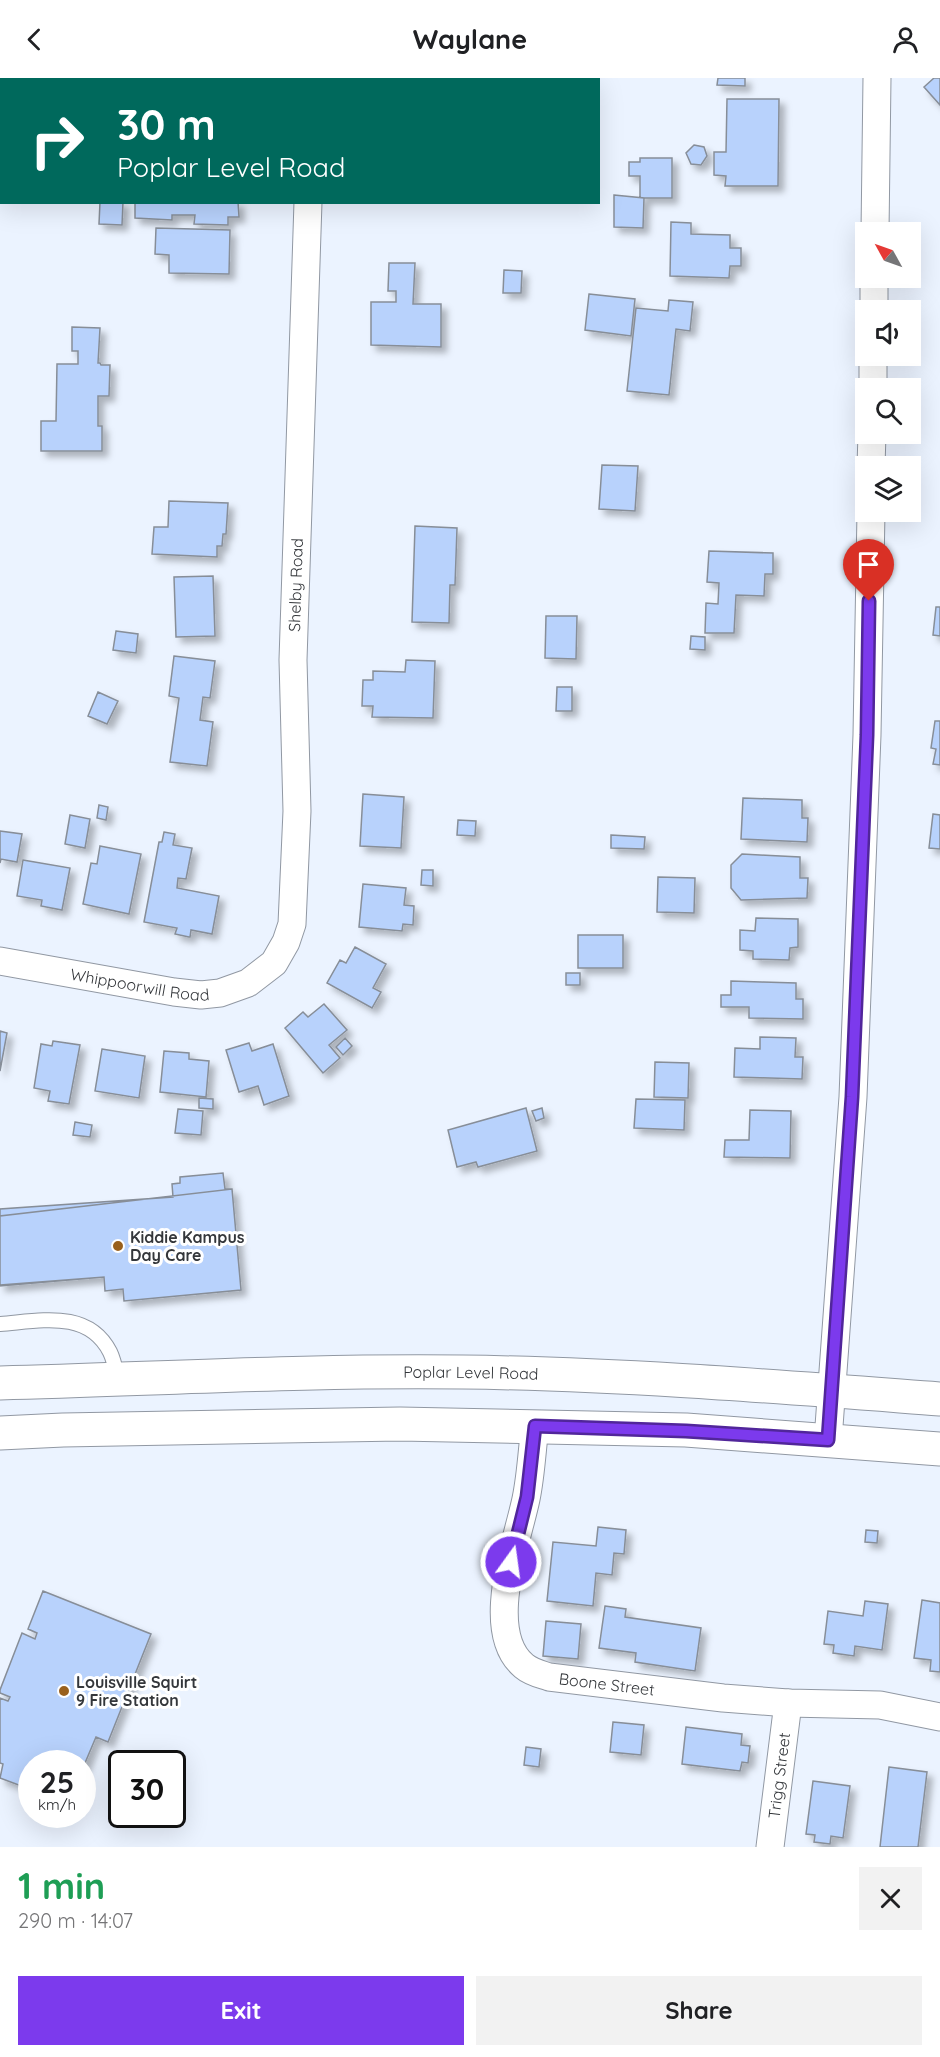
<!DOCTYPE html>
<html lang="en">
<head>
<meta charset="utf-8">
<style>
	:root { --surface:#fff; --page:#f2f2f2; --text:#202124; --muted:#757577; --accent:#7c3aed }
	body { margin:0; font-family:Quicksand,sans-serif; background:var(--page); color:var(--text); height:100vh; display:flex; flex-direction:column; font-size:22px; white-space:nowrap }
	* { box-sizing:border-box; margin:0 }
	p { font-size:20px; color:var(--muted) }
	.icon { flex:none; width:33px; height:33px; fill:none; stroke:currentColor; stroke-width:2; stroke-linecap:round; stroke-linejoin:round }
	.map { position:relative; height:1769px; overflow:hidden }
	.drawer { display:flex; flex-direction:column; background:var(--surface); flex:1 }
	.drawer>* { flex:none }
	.hud { position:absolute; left:0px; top:0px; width:600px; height:126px; box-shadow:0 6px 24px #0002; background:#00695c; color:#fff; overflow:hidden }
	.needle { width:39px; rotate:310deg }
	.controls { position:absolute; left:855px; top:144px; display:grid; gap:12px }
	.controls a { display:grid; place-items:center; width:66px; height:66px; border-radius:0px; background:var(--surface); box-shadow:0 6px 24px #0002; font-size:30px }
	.speed { position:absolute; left:18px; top:1672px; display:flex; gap:12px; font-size:30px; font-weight:700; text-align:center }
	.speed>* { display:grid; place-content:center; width:78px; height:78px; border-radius:50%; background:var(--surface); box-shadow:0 6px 24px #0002; line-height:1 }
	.speed small { font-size:15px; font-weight:400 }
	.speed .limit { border:3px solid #111; border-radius:9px; background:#fff; color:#111 }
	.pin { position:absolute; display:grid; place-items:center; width:51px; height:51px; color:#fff; margin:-62px -26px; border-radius:50% 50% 50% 0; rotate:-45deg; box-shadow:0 0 6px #0007 }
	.pin .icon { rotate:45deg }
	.me { position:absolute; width:66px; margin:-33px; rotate:14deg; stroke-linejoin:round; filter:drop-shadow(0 0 4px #0008) }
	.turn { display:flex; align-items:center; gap:21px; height:126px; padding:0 18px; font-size:27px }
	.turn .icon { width:78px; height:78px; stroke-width:2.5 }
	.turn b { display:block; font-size:42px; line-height:51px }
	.round { display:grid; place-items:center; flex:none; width:63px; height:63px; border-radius:0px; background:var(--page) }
	.summary { display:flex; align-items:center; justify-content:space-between; height:102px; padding:0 18px }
	h1 { font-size:36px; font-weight:700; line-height:45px; color:#1e9e55 }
	.cta { display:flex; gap:12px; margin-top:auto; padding:12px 18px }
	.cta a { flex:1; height:69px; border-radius:0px; background:var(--accent); color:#fff; font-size:24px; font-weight:700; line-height:69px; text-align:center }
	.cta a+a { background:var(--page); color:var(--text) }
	header { display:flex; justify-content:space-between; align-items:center; height:78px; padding:0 18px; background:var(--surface); font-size:27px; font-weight:700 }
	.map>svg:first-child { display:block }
</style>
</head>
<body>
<header><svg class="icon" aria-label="back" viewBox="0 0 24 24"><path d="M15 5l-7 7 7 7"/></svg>Waylane<svg class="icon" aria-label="person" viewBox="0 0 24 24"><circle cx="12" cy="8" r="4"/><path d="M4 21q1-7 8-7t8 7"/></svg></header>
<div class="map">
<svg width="940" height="1769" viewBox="0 0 940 1769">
	<defs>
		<filter id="shadow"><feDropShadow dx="5.5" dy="5.5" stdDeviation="3" flood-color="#0004"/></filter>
	</defs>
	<rect width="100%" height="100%" fill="#ebf3ff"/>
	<!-- building -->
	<path fill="#b8d2fc" stroke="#878e98" stroke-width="1.5" filter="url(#shadow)" d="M718,0H745V8L717,7Z
		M934,0H940V27L924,9Z
		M727,21H779L778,108H725L726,98L714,97V74H726Z
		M694,67L704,69L707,78L701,87L691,86L686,75Z
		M640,80H672V120H640V98H629V84H640Z
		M614,117L644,120L643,150L614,149Z
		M100,124H123L122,147L99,146Z
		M135,124H238L239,139H228V147L194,146L195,137H172V142L135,140Z
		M671,144L691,145V156L730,157V170H741V188H730L729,200L670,198Z
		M156,150L230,152L229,196L169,195V177L155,176Z
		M389,185H415L413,226H441V269L371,267V224H396V213H388Z
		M504,192L522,193L521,215H503Z
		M589,216L635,221L631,258L585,252Z
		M669,222L693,224L690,253L676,251L669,317L627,313L636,230L668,233Z
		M72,249L100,250L98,285H100L101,287H110L109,318H98V348H102V373H41V343H56L57,286H78V273H72Z
		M602,387L638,388L635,433L599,431Z
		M169,423L228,425L226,456H223L222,468H217V479L152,476L154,449H168Z
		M415,448L457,450L455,507H450L449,545L412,544Z
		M709,473L773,475V496H765L764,518L736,517L734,555H705L706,525L718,526L719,505L707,504Z
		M213,498L215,558L176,559L174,499Z
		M936,529H940V558L933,557Z
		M546,538H577L576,581L545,580Z
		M116,553L138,556L136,575L113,572Z
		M691,558L705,559V572L690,571Z
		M174,578L215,583L210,620L203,619L200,642L213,644L207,688L170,684L179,620L169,618Z
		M406,582L435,583L433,640L372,639L373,628H362L363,602H373V593L405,594Z
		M557,609H572V633H556Z
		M98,614L118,623L107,646L88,638Z
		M935,643H940V687L933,686L936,671L931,670Z
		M363,716L404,719L401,770L360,768Z
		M743,720L802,722V740H808L807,764L741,761Z
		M99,727L108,729L106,742L97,740Z
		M933,736L940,737V771L929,770Z
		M70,737L90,741L85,770L65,766Z
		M458,742L476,743L475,758L457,757Z
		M0,753L22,756L17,784L1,781L0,785Z
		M164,754L175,756L173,767L192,770L186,801L178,800L177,810L219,818L212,856L191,852L190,859H189L175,856L177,850L144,844L159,764H162Z
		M611,757L645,759L644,771L611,770Z
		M100,768L141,776L129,836L83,826L91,785L97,786Z
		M742,776L800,779V800H808L807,820L741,822L731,810V787Z
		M23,782L70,790L62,832L41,828L42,822L17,818Z
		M422,792H433V808L421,807Z
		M658,799L695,800L694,835L657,834Z
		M363,806L406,810L404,827L414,828L413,847L403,846L402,853L359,849Z
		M756,840L798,841V869L790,870L789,882L753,881V873L740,872V852L755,853Z
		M578,857H623V890H578Z
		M355,869L386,886L373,910L381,914L372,930L327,905L340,882L346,885Z
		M566,895H580V907H566Z
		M731,903L796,905V921H803V941L749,940V929H721V917H731Z
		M324,926L347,952L329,967L340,980L323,995L285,950L303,934L308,939Z
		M0,953L7,955L0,993Z
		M760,959L796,960L795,979H803L802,1001L734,999L735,970L760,971Z
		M345,960L352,968L343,977L336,969Z
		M53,963L80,967L69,1026L48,1023L50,1013L34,1010L41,966L52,968Z
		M249,965L252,973L273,966L289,1018L264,1027L258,1008L239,1014L226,972Z
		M102,971L145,978L139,1020L95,1013Z
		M164,973L189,975V981L209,983L206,1019L160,1014Z
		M655,984L689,985L688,1020L654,1019Z
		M199,1020L213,1021V1031L199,1030Z
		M636,1021L685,1022L684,1052L634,1050Z
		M526,1030L537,1073L478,1089L476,1084L457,1089L448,1052Z
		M542,1030L544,1040L536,1043L532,1033Z
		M178,1031L203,1033L201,1057L175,1055Z
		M750,1032L791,1033L790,1080L724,1079L725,1062H749Z
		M75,1044L92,1047L90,1059L73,1057Z
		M223,1095L225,1111H232L241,1212L124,1223L123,1211L105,1213L104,1199L0,1208V1131L173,1119L172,1106L180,1105V1099Z
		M232,1111L241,1212L124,1223L123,1211L105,1213L104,1199L0,1207V1138Z
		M598,1449L626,1452L624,1476L614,1475L612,1497L596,1495L593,1528L547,1523L553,1464L596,1468Z
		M866,1452L878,1453L877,1465L865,1464Z
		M43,1513L151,1556L108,1664L96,1659L82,1692V1686H32V1712L0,1700L3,1686L0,1685V1620L8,1623L10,1619L0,1615V1612L22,1555L35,1561L37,1555L28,1551Z
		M922,1522L940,1525V1594L930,1593L931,1582L914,1580Z
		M865,1523L888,1526L882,1572L855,1568L854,1578L833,1575L834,1567L824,1566L828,1533L863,1538Z
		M605,1528L626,1531L625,1539L701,1550L695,1593L635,1584L636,1575L599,1570Z
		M546,1543L581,1546L578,1581L543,1578Z
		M613,1644L644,1647L641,1677L610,1674Z
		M686,1649L742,1656L741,1667L750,1668L748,1685L742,1684L740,1693L682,1686Z
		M526,1669L541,1671L539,1689L524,1687Z
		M889,1689L927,1694L918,1769H880Z
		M813,1703L850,1708L843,1760L831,1758L830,1766L814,1764L815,1757L806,1756Z"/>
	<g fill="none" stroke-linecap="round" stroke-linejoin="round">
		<!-- lane casing -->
		<g stroke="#9198a3" stroke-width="16">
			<path id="lane" d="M0,1246C40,1243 88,1231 110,1274C114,1282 116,1293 118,1302"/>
		</g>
		<!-- street casing -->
		<g stroke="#9198a3" stroke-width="29">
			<g id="street">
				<path d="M311,2V0"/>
				<path d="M875,154L877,0"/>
				<path d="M874,232V200"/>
				<path d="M873,310V278"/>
				<path d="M871,388L872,356"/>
				<path id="s1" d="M0,883L174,914L201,917L220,915L248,905L274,885L286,864L292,846L297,733L293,582L308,124"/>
				<path id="s2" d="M535,1348C532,1372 531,1397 526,1421C517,1464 483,1554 524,1588C531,1594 540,1596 549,1599L723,1620L788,1625L880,1627L940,1639"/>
				<path d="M828,1362L853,1019L867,657L871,434"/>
				<path id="s3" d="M770,1769L788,1625"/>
			</g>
		</g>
		<!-- secondary casing -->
		<g stroke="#9198a3" stroke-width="35">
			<g id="secondary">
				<path id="s4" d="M0,1305C154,1301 309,1292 463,1294C622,1296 781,1309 940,1321"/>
				<path d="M0,1355L63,1352L400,1346L686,1352L940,1371"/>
			</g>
		</g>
		<!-- lane -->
		<use href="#lane" stroke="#fff" stroke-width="14"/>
		<!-- street -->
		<use href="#street" stroke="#fff" stroke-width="27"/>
		<!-- secondary -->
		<use href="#secondary" stroke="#fff" stroke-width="33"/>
	</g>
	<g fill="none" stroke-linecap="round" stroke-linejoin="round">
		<!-- route casing -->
		<g stroke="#51269a" stroke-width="15">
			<path id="route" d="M511,1484L527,1419L535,1348L686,1353L828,1362L852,1019L867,657L869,523"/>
		</g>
		<!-- route -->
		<use href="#route" stroke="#7c3aed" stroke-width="10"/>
	</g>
	<!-- markers -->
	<g fill="#99601d" stroke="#fff" stroke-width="2">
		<circle cx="118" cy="1168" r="6"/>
		<circle cx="64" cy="1613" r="6"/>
	</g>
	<g text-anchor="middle" stroke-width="6" stroke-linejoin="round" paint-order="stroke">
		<!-- street labels -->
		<g font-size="16" fill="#34373b" stroke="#fff">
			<text dy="6" stroke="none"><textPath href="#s1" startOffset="668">Shelby Road</textPath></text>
			<text dy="6" stroke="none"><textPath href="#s1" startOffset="142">Whippoorwill Road</textPath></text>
			<text dy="6" stroke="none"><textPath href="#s4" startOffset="471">Poplar Level Road</textPath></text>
			<text dy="6" stroke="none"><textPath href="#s2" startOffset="334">Boone Street</textPath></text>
			<text dy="6" stroke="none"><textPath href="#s3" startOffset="72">Trigg Street</textPath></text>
		</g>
		<!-- poi labels -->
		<g font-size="16" font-weight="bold" fill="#34373b" stroke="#fff" text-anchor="start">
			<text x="130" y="1165">Kiddie Kampus<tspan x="130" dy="18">Day Care</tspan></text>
			<text x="76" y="1610">Louisville Squirt<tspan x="76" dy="18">9 Fire Station</tspan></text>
		</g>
	</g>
</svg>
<div class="controls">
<a><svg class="needle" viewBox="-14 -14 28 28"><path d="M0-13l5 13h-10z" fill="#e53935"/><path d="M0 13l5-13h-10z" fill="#757577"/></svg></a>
<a><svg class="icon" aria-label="sound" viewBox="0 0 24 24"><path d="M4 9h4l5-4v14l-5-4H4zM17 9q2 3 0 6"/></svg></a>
<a><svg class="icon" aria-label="search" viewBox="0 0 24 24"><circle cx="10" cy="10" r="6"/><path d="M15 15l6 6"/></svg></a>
<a><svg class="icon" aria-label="layers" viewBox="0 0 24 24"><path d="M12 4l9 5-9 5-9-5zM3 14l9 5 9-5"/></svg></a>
</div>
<div class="speed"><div>25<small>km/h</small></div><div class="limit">30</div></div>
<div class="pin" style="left:869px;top:523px;background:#d93025"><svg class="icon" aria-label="arrive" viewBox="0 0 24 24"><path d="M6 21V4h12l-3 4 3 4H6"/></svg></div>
<svg class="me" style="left:511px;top:1484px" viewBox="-20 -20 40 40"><circle r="17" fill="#7c3aed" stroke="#fff" stroke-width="3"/><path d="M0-11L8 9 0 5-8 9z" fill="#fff"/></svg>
<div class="hud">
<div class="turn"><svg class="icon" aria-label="right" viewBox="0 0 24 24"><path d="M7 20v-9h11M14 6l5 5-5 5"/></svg><div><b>30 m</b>Poplar Level Road</div></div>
</div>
</div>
<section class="drawer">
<div class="summary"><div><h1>1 min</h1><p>290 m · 14:07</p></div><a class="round"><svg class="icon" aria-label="close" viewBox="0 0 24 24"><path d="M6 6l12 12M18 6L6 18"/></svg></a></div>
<div class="cta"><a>Exit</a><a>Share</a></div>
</section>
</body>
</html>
